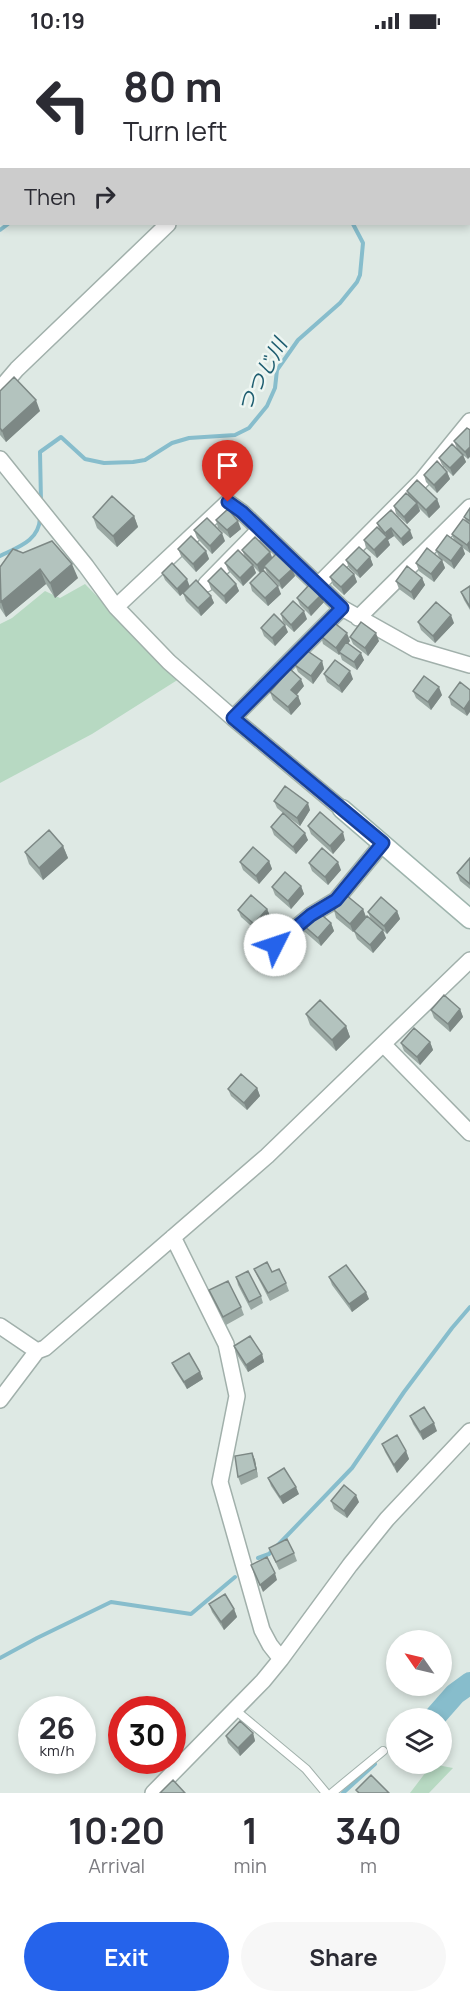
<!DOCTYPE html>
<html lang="en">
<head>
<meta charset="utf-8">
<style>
	:root { --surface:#fff; --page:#f7f7f7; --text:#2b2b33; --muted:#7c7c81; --accent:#2563eb }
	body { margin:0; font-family:Manrope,"Noto Sans JP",sans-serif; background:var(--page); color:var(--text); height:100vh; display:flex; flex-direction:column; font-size:22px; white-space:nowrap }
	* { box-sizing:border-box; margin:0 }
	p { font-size:20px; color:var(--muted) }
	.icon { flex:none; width:33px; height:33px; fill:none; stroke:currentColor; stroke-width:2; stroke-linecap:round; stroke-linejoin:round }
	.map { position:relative; height:1751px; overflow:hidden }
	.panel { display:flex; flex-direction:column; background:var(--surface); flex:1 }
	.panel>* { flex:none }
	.hud { position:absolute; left:0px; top:0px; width:471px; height:183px; box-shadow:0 3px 9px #0003; background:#fff; color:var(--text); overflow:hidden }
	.needle { width:39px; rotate:304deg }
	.buttons { position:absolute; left:386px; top:1588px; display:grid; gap:12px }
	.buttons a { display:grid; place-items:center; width:66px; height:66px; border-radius:50%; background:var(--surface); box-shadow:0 3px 9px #0003; font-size:30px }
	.speed { position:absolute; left:18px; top:1654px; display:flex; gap:12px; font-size:30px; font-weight:700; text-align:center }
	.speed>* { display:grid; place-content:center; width:78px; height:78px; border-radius:50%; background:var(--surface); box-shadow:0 3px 9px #0003; line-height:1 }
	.speed small { font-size:15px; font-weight:400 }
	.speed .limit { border:9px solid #d22; background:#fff; color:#111 }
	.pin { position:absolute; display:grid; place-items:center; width:51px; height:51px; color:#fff; margin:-62px -26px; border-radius:50% 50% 50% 0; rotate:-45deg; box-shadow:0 0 6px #0007 }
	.pin .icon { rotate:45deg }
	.me { position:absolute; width:66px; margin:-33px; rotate:49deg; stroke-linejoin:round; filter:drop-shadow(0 0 4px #0008) }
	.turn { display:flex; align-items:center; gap:21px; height:126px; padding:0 24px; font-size:27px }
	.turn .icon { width:78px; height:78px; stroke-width:2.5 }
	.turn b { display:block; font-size:42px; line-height:51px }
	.then { display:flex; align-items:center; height:57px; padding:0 24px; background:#0003; gap:12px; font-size:22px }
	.eta { display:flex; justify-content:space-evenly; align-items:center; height:102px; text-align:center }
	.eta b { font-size:36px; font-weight:700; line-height:42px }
	.action { display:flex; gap:12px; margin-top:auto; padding:12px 24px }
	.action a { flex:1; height:69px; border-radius:36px; background:var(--accent); color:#fff; font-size:24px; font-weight:700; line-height:69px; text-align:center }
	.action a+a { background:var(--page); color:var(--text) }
	.status { display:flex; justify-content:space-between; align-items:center; height:42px; padding:0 30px; background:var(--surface); direction:ltr }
	.status svg { height:16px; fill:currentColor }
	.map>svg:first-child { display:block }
</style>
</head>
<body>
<div class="status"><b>10:19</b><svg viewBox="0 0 49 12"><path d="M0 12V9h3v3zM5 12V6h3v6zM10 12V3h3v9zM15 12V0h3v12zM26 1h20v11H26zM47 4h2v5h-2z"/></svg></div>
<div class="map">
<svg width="470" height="1751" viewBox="0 0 470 1751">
	<rect width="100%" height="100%" fill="#dee9e4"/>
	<!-- green -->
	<path fill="#b7d9c2" d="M85,542L179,637L92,692L0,741V582L12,576L45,549L60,556Z
		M432,1722L453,1726L429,1751H410Z"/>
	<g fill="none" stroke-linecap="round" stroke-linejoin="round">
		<!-- stream -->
		<path stroke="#87bdcc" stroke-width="4" d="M203,2L205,0
			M0,188L8,182
			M41,460L40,410L61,395L85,417L104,421L133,420L145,418L172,401L189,396L235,393L249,386L267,364L275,346L277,328L298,298L340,261L357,240L360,233L363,201L353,182
			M0,514C18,505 39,499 40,476
			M278,1503L352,1426L404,1350L452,1286L470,1265
			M258,1516L269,1512L273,1508
			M0,1616L37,1596L111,1560L191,1572L235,1535
			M343,1751L375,1722"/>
		<!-- river -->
		<path stroke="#87bdcc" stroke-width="22" d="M433,1677L455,1652L470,1641"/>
		<!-- lane casing -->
		<g stroke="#a1b0ab" stroke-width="10">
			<path id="lane" d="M234,1667L306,1727L326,1751
				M332,1751L383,1709"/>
		</g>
		<!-- street casing -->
		<g stroke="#a1b0ab" stroke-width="18">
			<path id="street" d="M358,2L360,0
				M0,347L17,327L168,182
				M0,417L86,524L116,565L169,620L233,676L342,767
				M206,542L259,488
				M318,543L422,438L470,379
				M116,565L228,460L242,470L342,566L415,607L470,623
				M358,576L470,465
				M233,676L342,566
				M275,903L311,873L336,858L383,801
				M383,1002L470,1091
				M173,1195L226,1302L237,1354L220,1440L262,1588L270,1603L281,1617
				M0,1284L37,1309L45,1306L267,1114L470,918
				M0,1358L37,1309
				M153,1751L263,1639L281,1617L350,1523L387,1477L470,1389"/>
		</g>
		<!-- secondary casing -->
		<g stroke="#9eb4ad" stroke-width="21">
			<path id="secondary" d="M0,1L1,0
				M342,767L470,877"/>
		</g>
		<!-- lane -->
		<use href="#lane" stroke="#fff" stroke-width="8"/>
		<!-- street -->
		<use href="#street" stroke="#fff" stroke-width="15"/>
		<!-- secondary -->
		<use href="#secondary" stroke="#fff" stroke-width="18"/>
	</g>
	<!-- wall -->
	<path fill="#9aa8a3" d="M0,349L40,369L6,400L0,393Z
		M470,388L468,417L463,413L466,420L453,434L442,423L439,416L457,407L454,399Z
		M447,430L450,437L437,451L426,440L424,433Z
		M407,449L437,457L440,465L429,476L419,466L420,469L407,482L396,472L394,464L408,452Z
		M470,466V511L463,506L465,512L454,527L439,515L436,508L454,498L452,492L466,479L464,475Z
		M391,468L413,496L403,504L394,494L388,498L390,503L377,516L366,506L364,498L379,487L377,481Z
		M134,474L138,485L117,505L97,486L93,475Z
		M216,478L241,487L230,496L218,486Z
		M194,488L225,499L212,512L197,496Z
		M13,507L78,536L55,556L46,542L6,575L0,566V525Z
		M178,507L206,509L209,517L196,530L181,514Z
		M242,508L270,510L272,516L292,527L295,534L282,547L267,531L265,526L263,528L281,552L268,564L252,549L250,541L260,531L253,524L256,531L243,544L228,528L225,521L245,515Z
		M370,515L373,523L360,536L349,526L346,518Z
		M442,518L445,526L434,540L419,529L416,521Z
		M162,531L211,554L214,561L201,574L186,559L183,551L180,554L165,538Z
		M354,532L357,540L344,553L333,543L330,535Z
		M422,536L425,543L414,558L399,547L396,539Z
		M208,539L236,542L239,549L226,562L211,547Z
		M470,544V568L464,558L461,550Z
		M297,556L324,560L311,574L300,563Z
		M281,572L307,577L294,590L283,580Z
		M418,580L454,581L435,601L421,588Z
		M261,586L288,590L275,604L264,594Z
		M321,594L350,599L348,601L364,618L357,628L342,618L340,612L339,613L323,602Z
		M350,595L379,599L368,614L353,602Z
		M322,619L324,627L313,642L298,630L295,623Z
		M324,632L353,637L342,651L327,640Z
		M460,640L467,674L451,663L449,655Z
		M304,644L296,653L298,654L301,662L291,673L273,658L270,650Z
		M413,649L442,653L431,668L416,656Z
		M274,759L310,768L300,784L284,772L308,798L296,812L274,793L271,785L283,771L277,766Z
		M308,784L345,798L333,812L311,792Z
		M63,804L68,816L43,838L29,822L25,810Z
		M470,816V847L460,839L457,831Z
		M269,819L272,827L259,842L243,828L240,820Z
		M309,821L341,828L328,843L312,829Z
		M301,844L304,852L291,867L275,853L272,845Z
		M267,867L270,874L257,889L241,875L238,868Z
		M363,867L366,875L353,890L336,876L334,868Z
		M397,869L400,877L387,892L372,878L386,896L373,911L357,897L354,889L371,878L368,870Z
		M331,881L334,889L321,904L305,890L302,882Z
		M460,967L463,975L450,990L434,976L431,968Z
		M306,972L346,984L350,995L336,1009L310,983Z
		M430,1000L433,1008L420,1023L404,1009L401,1001Z
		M257,1046L260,1054L247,1068L231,1054L228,1047Z
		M254,1227L286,1241L289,1249L270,1259L257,1234Z
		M236,1235L261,1254L263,1261L251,1268L238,1243Z
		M329,1235L369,1257L352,1270L332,1243Z
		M209,1248L241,1265L244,1273L226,1283Z
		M234,1304L262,1312L264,1320L248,1330L236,1311Z
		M172,1321L200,1330L203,1337L187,1347L175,1328Z
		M410,1374L437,1389L423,1398L413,1382Z
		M382,1402L406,1409L409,1417L397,1431L385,1410Z
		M252,1411L255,1418L258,1435L241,1443L238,1435Z
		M268,1436L299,1452L283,1462L271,1444Z
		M331,1459L359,1460L347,1476L334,1467Z
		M269,1506L294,1511L297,1519L279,1528Z
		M209,1562L234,1567L237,1575L224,1588L212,1570Z
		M253,1691L255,1699L240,1714L228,1701L226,1694Z"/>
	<!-- shaded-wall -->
	<path fill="#7d8885" d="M36,358L40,369L6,400L2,389Z
		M470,405V415L468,417L465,410Z
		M463,413L466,420L453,434L450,426Z
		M447,430L450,437L437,451L434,443Z
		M437,457L440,465L429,476L426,468Z
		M417,461L420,469L407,482L404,475Z
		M134,474L138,485L117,505L113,494Z
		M238,479L241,487L230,496L227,488Z
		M391,486L394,494L388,498L390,503L377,516L374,508L387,495L385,491Z
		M410,488L413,496L403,504L401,497Z
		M222,491L225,499L212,512L210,504Z
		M470,499V511L467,503Z
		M462,504L465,512L454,527L451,519Z
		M206,509L209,517L196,530L193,522Z
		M270,510L273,518L264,524L265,526L260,531L257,523Z
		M370,515L373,523L360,536L357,529Z
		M442,518L445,526L434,540L431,532Z
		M72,522L78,536L55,556L50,541Z
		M253,523L256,531L243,544L240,536Z
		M40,527L46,542L6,575L1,560Z
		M292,527L295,534L282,547L279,539Z
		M354,532L357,540L344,553L341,545Z
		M422,536L425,543L414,558L411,550Z
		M187,537L190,545L180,554L177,547Z
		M236,542L239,549L226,562L224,554Z
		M278,544L281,552L268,564L265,556Z
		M321,553L324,560L311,574L308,566Z
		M211,554L214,561L201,574L198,566Z
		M304,569L307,577L294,590L291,583Z
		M451,573L454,581L435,601L433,594Z
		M285,583L288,590L275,604L272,596Z
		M347,591L350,599L339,613L336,606Z
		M376,591L379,599L368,614L365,606Z
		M361,611L364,618L357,628L354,620Z
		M322,619L324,627L313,642L311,634Z
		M350,629L353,637L342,651L339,644Z
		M301,637L304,644L294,656L291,648Z
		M439,645L442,653L431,668L428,660Z
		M298,654L301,662L291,673L288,665Z
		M470,658V670L467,674L464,667Z
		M308,761L310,768L300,784L297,776Z
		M343,790L345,798L333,812L330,804Z
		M305,791L308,798L296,812L293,805Z
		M63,804L68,816L43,838L39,826Z
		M269,819L272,827L259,842L256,834Z
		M338,820L341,828L328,843L325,835Z
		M301,844L304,852L291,867L288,859Z
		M267,867L270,874L257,889L254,882Z
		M363,867L366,875L353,890L350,882Z
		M397,869L400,877L387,892L384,884Z
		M331,881L334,889L321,904L318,896Z
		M383,888L386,896L373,911L370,903Z
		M460,967L463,975L450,990L448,982Z
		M346,984L350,995L336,1009L332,998Z
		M430,1000L433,1008L420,1023L417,1015Z
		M257,1046L260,1054L247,1068L244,1061Z
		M366,1250L369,1257L352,1270L349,1262Z
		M262,1312L264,1320L248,1330L246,1323Z
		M200,1330L203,1337L187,1347L184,1340Z
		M434,1381L437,1389L423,1398L420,1390Z
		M406,1409L409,1417L397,1431L394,1423Z
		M252,1411L255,1418L258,1435Z
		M296,1445L299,1452L283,1462L280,1455Z
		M356,1453L359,1460L347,1476L344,1469Z
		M275,1531L277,1538L263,1550L260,1543Z
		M234,1567L237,1575L224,1588L221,1580Z
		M253,1691L255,1699L240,1714L238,1706Z"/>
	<!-- building -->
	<path fill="#b3c3be" stroke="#7d8885" stroke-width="1.5" d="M14,335L36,358L2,389L0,386V349Z
		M467,386L470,388V405L465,410L454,399Z
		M452,402L463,413L450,426L439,416Z
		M437,419L447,430L434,443L424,433Z
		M417,438L437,457L426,468L407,449Z
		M406,451L417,461L404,475L394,464Z
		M112,454L134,474L113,494L93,475Z
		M470,466V479L464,475Z
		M228,467L238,479L227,488L216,478Z
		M391,468L410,488L401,497L391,486L385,491L377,481Z
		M207,476L222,491L210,504L194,488Z
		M463,477L470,482V499L467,503L452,492Z
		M377,485L387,495L374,508L364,498Z
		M447,493L462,504L451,519L436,508Z
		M191,494L206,509L193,522L178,507Z
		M255,495L270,510L257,523L242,508Z
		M52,499L72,522L50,541L40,527L1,560L0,525L13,507L23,511Z
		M359,505L370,515L357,529L346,518Z
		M427,506L442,518L431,532L416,521Z
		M238,508L253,523L240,536L225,521Z
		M277,511L292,527L279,539L264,524Z
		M172,521L187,537L177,547L162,531Z
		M343,522L354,532L341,545L330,535Z
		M407,524L422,536L411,550L396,539Z
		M221,526L236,542L224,554L208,539Z
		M263,528L278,544L265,556L250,541Z
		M196,538L211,554L198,566L183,551Z
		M310,542L321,553L308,566L297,556Z
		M470,544V565L461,550Z
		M293,559L304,569L291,583L281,572Z
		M436,560L451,573L433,594L418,580Z
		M274,572L285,583L272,596L261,586Z
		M332,579L347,591L336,606L321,594Z
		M361,580L376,591L365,606L350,595Z
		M346,600L361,611L354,620L339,610Z
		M306,608L322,619L311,634L295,623Z
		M335,618L350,629L339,644L324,632Z
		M290,627L301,637L291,648L298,654L288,665L270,650Z
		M424,634L439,645L428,660L413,649Z
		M460,640L470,648V658L464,667L449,655Z
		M285,744L308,761L297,776L274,759Z
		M320,770L343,790L330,804L308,784Z
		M283,771L305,791L293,805L271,785Z
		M49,788L63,804L39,826L25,810Z
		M253,805L269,819L256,834L240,820Z
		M322,806L338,820L325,835L309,821Z
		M470,816V842L457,831Z
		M285,830L301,844L288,859L272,845Z
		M251,853L267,867L254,882L238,868Z
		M346,853L363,867L350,882L334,868Z
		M381,855L397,869L384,884L368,870Z
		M315,867L331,881L318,896L302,882Z
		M367,874L383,888L370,903L354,889Z
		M444,953L460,967L448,982L431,968Z
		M320,958L346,984L332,998L306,972Z
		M414,986L430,1000L417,1015L401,1001Z
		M241,1032L257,1046L244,1061L228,1047Z
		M267,1220L272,1230L279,1227L286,1241L268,1251L254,1227Z
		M346,1223L366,1250L349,1262L329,1235Z
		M248,1229L261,1254L249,1260L236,1235Z
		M228,1239L241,1265L223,1275L209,1248Z
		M250,1294L262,1312L246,1323L234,1304Z
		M189,1311L200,1330L184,1340L172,1321Z
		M424,1365L434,1381L420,1390L410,1374Z
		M397,1393L406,1409L394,1423L382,1402Z
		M252,1411L256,1427L238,1435L235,1414Z
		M284,1426L296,1445L280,1455L268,1436Z
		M344,1443L356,1453L344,1469L331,1459Z
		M287,1497L294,1511L276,1520L269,1506Z
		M267,1515L275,1531L260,1543L251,1523Z
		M225,1552L234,1567L221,1580L209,1562Z
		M240,1679L253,1691L238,1706L226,1694Z
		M371,1733L389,1751H359L356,1748Z
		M173,1738L185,1751H160Z"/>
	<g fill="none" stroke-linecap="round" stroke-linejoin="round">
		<!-- route casing -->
		<g stroke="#184099" stroke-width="15">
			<path id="route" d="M228,460L242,470L342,566L233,676L383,801L336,858L311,873L275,903"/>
		</g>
		<!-- route -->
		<use href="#route" stroke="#2563eb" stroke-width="10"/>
	</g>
	<g text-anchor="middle" stroke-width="5" stroke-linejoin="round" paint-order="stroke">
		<!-- water labels -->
		<g font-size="20" font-style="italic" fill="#1e5d70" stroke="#eef6f2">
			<text transform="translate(262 333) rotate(-61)" y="7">つつじ川</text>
		</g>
	</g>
</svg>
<div class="buttons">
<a><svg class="needle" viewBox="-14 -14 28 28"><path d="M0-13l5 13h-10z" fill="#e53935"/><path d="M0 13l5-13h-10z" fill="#7c7c81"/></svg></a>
<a><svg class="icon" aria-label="layers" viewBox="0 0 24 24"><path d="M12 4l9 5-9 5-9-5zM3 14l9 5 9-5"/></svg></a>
</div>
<div class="speed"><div>26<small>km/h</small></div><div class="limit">30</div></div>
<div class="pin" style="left:228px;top:460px;background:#d93025"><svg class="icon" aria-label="arrive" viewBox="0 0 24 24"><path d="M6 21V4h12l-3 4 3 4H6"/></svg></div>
<svg class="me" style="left:275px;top:903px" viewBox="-20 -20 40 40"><circle r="19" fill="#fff"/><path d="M0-13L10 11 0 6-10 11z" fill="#2563eb"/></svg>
<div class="hud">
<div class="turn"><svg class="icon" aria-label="left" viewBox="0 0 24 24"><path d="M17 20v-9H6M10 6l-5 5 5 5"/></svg><div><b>80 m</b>Turn left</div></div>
<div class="then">Then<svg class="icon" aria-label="right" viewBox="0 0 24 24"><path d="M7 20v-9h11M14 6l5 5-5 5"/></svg></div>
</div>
</div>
<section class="panel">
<div class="eta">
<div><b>10:20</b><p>Arrival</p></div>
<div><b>1</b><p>min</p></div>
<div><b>340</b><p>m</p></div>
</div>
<div class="action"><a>Exit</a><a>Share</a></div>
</section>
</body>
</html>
